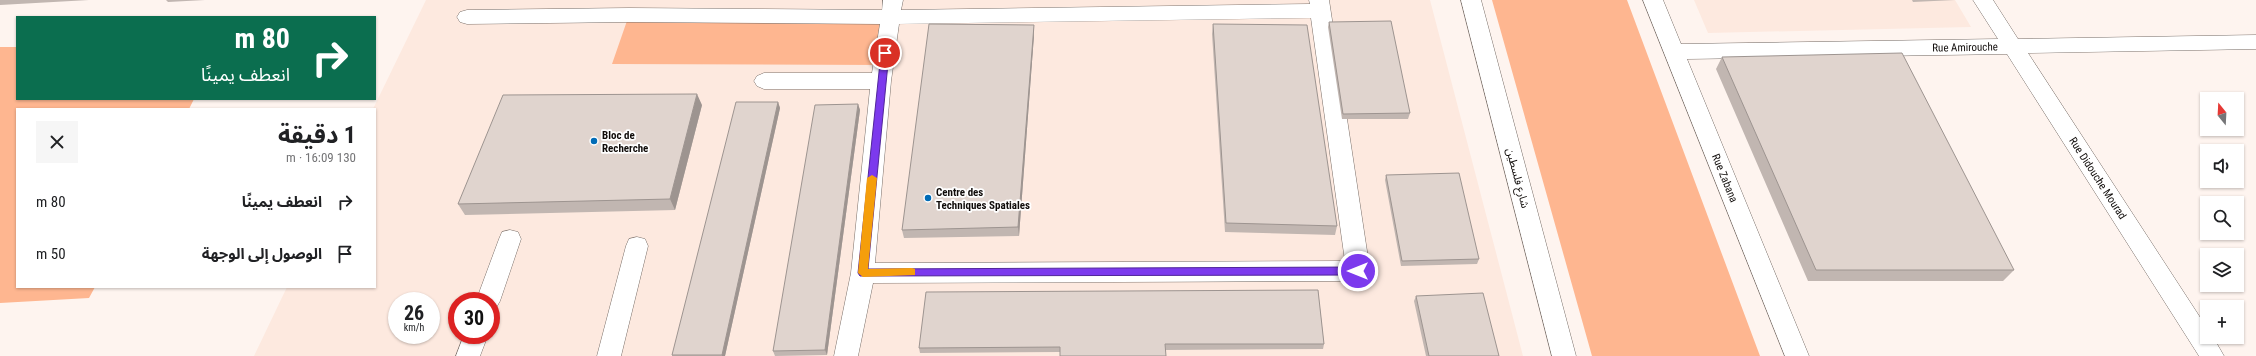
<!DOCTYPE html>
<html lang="ar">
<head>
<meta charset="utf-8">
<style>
	:root { --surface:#fff; --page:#f6f6f6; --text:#202124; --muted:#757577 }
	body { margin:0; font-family:"Roboto Condensed","Noto Sans Arabic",sans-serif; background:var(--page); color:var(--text); direction:rtl; height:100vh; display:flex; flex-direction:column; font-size:15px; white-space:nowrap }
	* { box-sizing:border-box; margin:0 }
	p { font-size:13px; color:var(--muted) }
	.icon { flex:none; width:22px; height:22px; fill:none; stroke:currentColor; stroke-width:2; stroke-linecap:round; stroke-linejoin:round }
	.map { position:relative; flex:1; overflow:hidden; direction:ltr }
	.side { position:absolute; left:16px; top:108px; width:360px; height:180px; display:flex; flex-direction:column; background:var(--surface); border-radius:0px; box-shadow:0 1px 3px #0004; direction:rtl }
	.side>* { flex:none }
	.banner { position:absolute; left:16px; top:16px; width:360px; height:84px; border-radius:0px; box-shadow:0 1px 3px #0004; direction:rtl; background:#0b6e4f; color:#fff; overflow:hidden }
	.needle { width:26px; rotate:342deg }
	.tools { position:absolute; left:2200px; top:92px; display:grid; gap:8px }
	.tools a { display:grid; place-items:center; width:44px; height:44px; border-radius:0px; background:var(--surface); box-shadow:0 1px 3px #0004; font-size:20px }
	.speed { position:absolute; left:388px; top:292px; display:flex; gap:8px; font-size:20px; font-weight:700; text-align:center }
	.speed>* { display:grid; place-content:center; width:52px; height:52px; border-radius:50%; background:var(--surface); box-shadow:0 1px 3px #0004; line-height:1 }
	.speed small { font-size:10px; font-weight:400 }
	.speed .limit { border:6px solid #d22; background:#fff; color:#111 }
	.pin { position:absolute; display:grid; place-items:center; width:34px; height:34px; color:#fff; margin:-17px; border:2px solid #fff; border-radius:50%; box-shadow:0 1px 4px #0007 }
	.me { position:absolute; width:44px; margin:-22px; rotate:270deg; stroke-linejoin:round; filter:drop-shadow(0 0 3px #0008) }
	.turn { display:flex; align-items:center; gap:14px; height:84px; padding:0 20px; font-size:18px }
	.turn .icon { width:52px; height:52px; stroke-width:2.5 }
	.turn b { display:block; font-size:28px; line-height:34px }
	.round { display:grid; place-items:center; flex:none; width:42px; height:42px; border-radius:0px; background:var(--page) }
	.overview { display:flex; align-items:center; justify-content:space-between; height:68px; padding:0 20px }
	h1 { font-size:24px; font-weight:700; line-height:30px }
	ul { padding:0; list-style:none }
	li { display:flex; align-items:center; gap:12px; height:52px; padding:0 20px }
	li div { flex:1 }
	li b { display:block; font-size:15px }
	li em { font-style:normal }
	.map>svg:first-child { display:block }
</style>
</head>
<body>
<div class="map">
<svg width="2256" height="356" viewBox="0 0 2256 356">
	<rect width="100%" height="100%" fill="#fef4ef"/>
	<!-- built -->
	<path fill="#fde9df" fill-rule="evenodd" d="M426,0H1430L1523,356H254L287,287H375V109H373ZM397,301H431V335H397ZM457,301H491V335H457Z
		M1694,0H1955L1971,27L1708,33Z"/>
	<!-- green -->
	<path fill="#feb690" d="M1492,0H1627L1760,356H1592Z
		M629,15L890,17L883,65L612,64Z
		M0,47H17V99H194L189,109H17V287H95L89,298L0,303Z"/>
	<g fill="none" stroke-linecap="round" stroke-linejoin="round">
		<!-- minor casing -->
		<g stroke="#796f69" stroke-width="1">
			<path id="minor" d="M883,0H903L901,10L1310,4L1309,0H1329L1370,271L1366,278L1358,281L873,283L858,356H834L851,273L870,89H764L757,86L754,81L757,76L764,73H872L880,24L629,22L467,24L460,22L457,17L460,12L467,10L629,8L882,10ZM1311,18L1345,261L875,263L891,81L899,24Z
				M1461,0H1481L1576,356H1552Z
				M1643,0H1663L1681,44L1998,39L1973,0H1993L2018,39L2256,35V49L2028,53L2207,328V337H2213L2224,356H2199L2007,54L1687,59L1809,356H1785Z
				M510,230L518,232L521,239L500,301L496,308L491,310V301H476L499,239L502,232Z
				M637,237L645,239L648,246L621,356H597L626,246L629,239Z
				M464,335H488L480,356H456Z"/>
		</g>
		<!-- minor -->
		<use href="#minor" fill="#fff" fill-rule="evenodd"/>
	</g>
	<!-- wall -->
	<path fill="#c1b6b1" d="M0,0H89L0,5Z
		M166,0H205L168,2Z
		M1912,0H1955L1913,2Z
		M1329,22L1410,113L1408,119H1342L1328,27Z
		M1213,24L1337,226L1335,235L1225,232L1212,34Z
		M1034,25V35L1019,236L904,238L902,230Z
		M1722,57L2014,270L2003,281H1808L1716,69Z
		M778,102L780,108L725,356H672V355Z
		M858,104L860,110L827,355L775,356L773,351Z
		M702,105L675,210L465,215L458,204Z
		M1386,175L1479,259L1477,264L1401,266L1385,180Z
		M1318,290L1324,344L1323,349L1165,350L1060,352L920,353L919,348Z
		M1416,296L1499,356H1426L1414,301Z"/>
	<!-- shaded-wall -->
	<path fill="#9d9490" d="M1034,25V35L1019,236L1018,227Z
		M697,94L702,105L675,210L670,199Z
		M778,102L780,108L725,356H722V355Z
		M858,104L860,110L827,355L825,350Z"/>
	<!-- building -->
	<path fill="#e0d4ce" stroke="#9d9490" d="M1391,21L1410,113L1343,114L1329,22Z
		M929,24L1034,25L1018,227L902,230Z
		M1213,24L1307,25L1337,226L1226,223Z
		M1902,53L2014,270H1816L1722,57Z
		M697,94L670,199L458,204L503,95Z
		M736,102H778L722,355H672Z
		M858,104L825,350L773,351L815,105Z
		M1459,173L1479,259L1402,261L1386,175Z
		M1318,290L1324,344H1165L1166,356H1060V347L919,348L926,292Z
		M1483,293L1499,356H1429L1416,296Z"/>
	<!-- route -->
	<path fill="#7c3aed" stroke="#51269a" d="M885,50L889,53L868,269L1358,267L1363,271L1358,275L860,276L858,273L881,53Z"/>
	<!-- slow -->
	<path fill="#f59e0b" d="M872,175L877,178L868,269L912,268L915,269V275L863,277L858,273L867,178Z"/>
	<!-- markers -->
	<g fill="#006bb6" stroke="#fff" stroke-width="1.5">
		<circle cx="594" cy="141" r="4"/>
		<circle cx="928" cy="198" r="4"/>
	</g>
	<g text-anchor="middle" stroke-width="3.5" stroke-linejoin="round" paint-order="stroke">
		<!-- street labels -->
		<g font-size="11" fill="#100c0a" stroke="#fff">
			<text transform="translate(1965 47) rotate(-1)" y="4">Rue Amirouche</text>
			<text transform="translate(1518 178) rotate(75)" y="4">شارع فلسطين</text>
			<text transform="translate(1725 178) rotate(68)" y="4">Rue Zabana</text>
			<text transform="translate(2098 178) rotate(57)" y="4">Rue Didouche Mourad</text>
		</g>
		<!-- poi labels -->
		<g font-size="11" font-weight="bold" fill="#100c0a" stroke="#fff" text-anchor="start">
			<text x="602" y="139">Bloc de<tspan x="602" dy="13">Recherche</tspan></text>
			<text x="936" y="196">Centre des<tspan x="936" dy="13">Techniques Spatiales</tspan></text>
		</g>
	</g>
</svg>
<div class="tools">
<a><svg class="needle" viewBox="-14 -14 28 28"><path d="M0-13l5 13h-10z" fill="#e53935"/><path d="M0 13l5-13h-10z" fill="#757577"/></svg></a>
<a><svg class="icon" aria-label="sound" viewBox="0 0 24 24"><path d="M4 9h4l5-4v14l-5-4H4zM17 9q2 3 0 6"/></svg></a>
<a><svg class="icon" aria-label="search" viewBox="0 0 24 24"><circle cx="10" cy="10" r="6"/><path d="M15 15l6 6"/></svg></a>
<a><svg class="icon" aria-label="layers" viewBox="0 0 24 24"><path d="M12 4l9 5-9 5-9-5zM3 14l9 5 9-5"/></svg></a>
<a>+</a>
</div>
<div class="speed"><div>26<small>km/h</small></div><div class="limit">30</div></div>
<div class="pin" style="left:885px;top:53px;background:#d93025"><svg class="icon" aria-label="arrive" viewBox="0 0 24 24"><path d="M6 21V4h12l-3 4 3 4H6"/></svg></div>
<svg class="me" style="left:1358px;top:271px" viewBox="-20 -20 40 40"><circle r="17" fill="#7c3aed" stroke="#fff" stroke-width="3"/><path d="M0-11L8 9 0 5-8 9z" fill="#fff"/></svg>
<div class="banner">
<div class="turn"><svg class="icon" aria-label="right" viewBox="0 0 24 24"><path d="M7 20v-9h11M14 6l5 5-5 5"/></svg><div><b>80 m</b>انعطف يمينًا</div></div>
</div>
<section class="side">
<div class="overview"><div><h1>1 دقيقة</h1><p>130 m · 16:09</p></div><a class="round"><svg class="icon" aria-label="close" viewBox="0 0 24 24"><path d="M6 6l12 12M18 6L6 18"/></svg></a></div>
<ul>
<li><svg class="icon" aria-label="right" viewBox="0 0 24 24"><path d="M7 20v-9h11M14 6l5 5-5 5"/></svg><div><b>انعطف يمينًا</b></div><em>80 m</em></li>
<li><svg class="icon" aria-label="arrive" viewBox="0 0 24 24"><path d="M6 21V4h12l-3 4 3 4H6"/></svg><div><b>الوصول إلى الوجهة</b></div><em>50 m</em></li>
</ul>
</section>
</div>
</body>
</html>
